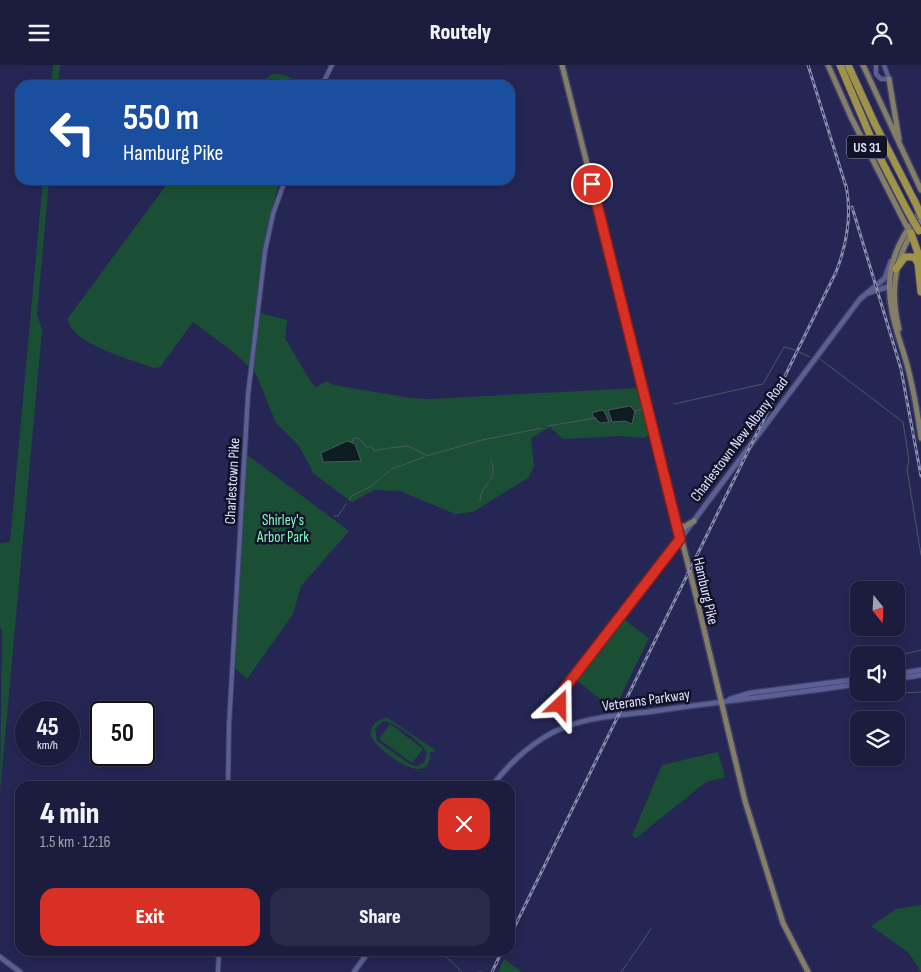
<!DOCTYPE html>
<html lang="en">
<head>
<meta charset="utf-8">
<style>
	:root { --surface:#1c1c3f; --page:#29294a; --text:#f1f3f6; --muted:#a0a1b0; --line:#3a3a59; --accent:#d93025 }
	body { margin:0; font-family:"Sofia Sans Condensed",sans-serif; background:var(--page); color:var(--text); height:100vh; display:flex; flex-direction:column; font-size:19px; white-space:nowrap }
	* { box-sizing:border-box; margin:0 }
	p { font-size:16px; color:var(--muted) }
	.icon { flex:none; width:28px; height:28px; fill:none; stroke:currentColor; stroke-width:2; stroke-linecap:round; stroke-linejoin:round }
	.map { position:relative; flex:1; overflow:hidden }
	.drawer { position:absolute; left:15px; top:716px; width:500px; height:175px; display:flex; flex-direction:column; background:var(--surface); border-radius:15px; box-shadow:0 2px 12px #0003,0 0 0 1px var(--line) }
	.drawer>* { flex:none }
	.guide { position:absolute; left:15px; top:15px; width:500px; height:105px; border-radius:15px; box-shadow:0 2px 12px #0003,0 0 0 1px var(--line); background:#1a4fa0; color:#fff; overflow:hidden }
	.needle { width:32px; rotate:162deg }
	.buttons { position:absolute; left:850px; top:516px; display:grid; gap:10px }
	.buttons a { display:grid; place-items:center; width:55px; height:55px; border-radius:10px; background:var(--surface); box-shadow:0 2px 12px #0003,0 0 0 1px var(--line); font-size:25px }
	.speed { position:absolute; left:15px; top:636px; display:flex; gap:10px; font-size:25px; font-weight:700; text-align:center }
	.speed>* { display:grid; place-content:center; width:65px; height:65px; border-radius:50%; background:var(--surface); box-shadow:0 2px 12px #0003,0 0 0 1px var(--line); line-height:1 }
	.speed small { font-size:12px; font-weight:400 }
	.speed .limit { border:2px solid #111; border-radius:8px; background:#fff; color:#111 }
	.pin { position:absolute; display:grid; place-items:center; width:42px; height:42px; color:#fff; margin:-21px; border:2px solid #fff; border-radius:50%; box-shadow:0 1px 5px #0007 }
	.me { position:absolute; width:55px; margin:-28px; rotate:23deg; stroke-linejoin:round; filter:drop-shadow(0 0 4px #0008) }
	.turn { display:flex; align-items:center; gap:18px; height:105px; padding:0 25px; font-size:22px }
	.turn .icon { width:65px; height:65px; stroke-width:2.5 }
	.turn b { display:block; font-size:35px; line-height:42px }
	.round { display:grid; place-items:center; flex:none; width:52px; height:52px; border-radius:15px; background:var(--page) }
	.summary { display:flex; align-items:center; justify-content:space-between; height:85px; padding:0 25px }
	h1 { font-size:30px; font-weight:800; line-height:38px }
	.action { display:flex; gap:10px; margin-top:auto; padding:10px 25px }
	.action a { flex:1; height:58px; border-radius:15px; background:var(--accent); color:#fff; font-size:20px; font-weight:800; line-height:58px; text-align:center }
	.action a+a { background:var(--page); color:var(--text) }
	header { display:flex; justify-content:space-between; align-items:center; height:65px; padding:0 25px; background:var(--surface); font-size:22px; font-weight:800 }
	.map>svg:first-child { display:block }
</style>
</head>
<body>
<header><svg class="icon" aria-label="menu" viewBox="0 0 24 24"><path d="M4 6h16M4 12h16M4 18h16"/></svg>Routely<svg class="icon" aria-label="person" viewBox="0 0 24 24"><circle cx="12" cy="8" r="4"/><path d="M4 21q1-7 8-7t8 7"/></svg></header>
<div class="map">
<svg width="921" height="907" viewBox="0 0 921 907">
	<rect width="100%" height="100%" fill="#252654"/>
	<!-- green -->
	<path fill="#1b4f35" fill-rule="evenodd" d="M53,0H60L58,20H51Z
		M272,9C284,9 291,11 299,20H258Z
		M43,115H49L37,249L42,265L0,727L2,565L0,563V478L10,477Z
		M170,115H280L268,158L256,247L287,255L285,273L311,317L316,322L327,316L333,320L411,333L429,334L637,323L649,370L645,373L620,371L563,374L550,362L531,373L534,401L529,412L473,447L455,449L400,426L374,425L352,437L314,409L299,381L276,358L256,309L236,289L193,257L160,302L154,303C133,295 68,278 68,253Z
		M246,389L349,466L301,521L293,549L247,614L235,603Z
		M623,554L649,573L614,645L575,614Z
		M388,653L435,685L433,688L430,687C432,725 383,689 374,676C365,665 376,653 388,653ZM383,656C394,656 425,679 427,689L424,698L417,701L411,700L377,676L375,664Z
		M390,659L423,684L412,698L379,674Z
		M718,687L725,712L706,717L636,773L632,771L662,700Z
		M921,840V907L909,888L871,861L896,844Z
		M504,894L522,907H498Z"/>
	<!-- water -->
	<path fill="#0d1c20" stroke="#4b5763" d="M630,341L635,346L632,359L625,356L612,357L608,345Z
		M601,345L604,346L609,357L600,358L593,351L592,348Z
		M347,376L355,379L361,396L323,397L321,388Z"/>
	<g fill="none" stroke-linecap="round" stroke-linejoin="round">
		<!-- stream -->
		<path stroke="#4b5763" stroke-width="1" d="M799,287L810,292
			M820,294L903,357L909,395L907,404L921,490
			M674,339L763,319L784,282L795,285
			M634,346L644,344
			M548,361L596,353
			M352,377L354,373H359L366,382H372L374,386L388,383
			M390,383L408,381L426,390
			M426,391L482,375L542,363
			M349,435L351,431L370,422L392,404L424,392
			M480,436C480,418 500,416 491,396
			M334,451H338L346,439
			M896,591L921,585
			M896,624L901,628L921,627
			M440,886L462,907
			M629,896L651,864
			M479,907H482
			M621,907L627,899"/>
		<!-- tertiary casing -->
		<g stroke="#403f68" stroke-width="6">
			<path id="tertiary" d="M876,0V9L881,14H889L884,0
				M322,20L332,0
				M228,721L229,660L248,330L265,186L273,149L285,115
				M218,907L219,886"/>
		</g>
		<!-- secondary casing -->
		<g stroke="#403f68" stroke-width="7">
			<path id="secondary" d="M868,228L891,221
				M896,609L921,605
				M896,614L921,610
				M730,634L750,628L859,614
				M564,662L560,640L564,624L659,502L860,234L885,213L891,196
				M492,721C510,697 536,673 565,662C593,651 626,650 655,646C723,636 791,629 859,619
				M0,892L20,907
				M354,907L369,886"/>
		</g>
		<!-- primary casing -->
		<g stroke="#403f68" stroke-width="8">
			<path id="primary" d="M562,0L696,531L745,736L783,858L808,907
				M828,0L851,52L909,166
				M863,0L921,125
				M889,14L899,74
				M921,145C882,197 883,226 903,286C912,314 917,344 921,373
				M899,264C889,223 895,188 921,155
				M677,458L684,462L694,456"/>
		</g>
		<!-- motorway casing -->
		<g stroke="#403f68" stroke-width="9">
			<path id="motorway" d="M840,0L877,87L907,145
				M848,0L875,59L915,137
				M911,168L919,191L918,199
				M896,204L905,192H914L918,198L921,227"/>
		</g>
		<!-- tertiary -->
		<use href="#tertiary" stroke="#5b6094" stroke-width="4"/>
		<!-- secondary -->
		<use href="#secondary" stroke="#5b6094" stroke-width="4.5"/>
		<!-- primary -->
		<use href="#primary" stroke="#847e67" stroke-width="5"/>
		<!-- motorway -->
		<use href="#motorway" stroke="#9f9249" stroke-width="7"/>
		<!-- rail casing -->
		<g stroke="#8a8db2" stroke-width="3">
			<path id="rail" d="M808,0L847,125
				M852,142L901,304L921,411
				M510,871L836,207C847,179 852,150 846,120
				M492,907L502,886"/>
		</g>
		<!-- rail -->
		<use href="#rail" stroke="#111227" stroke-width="1" stroke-dasharray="4" stroke-linecap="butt"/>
		<!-- motorway-bridge casing -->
		<g stroke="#403f68" stroke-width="9" stroke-linecap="butt">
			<path id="motorway-bridge" d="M915,137L921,150
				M907,145L919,166"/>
		</g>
		<!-- motorway-bridge -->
		<use href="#motorway-bridge" stroke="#9f9249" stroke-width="7"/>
	</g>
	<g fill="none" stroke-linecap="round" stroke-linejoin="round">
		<!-- route casing -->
		<g stroke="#8d1f18" stroke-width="12">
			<path id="route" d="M560,640L564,624L680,474L592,119"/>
		</g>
		<!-- route -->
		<use href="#route" stroke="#d93025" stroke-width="9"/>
	</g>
	<g text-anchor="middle" stroke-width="5" stroke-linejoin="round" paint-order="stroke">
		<!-- shield labels -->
		<rect fill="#111227" stroke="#9fa2be" stroke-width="1" x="847" y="70.5" width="40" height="23" rx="4"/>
		<g font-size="14" font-weight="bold" fill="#dce0fe">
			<text x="867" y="87">US 31</text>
		</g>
		<!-- street labels -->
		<g font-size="15" fill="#dce0fe" stroke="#111227">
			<text transform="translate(739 374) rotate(-53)" y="5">Charlestown New Albany Road</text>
			<text transform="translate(232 416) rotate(-87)" y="5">Charlestown Pike</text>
			<text transform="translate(706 526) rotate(77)" y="5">Hamburg Pike</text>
			<text transform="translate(646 635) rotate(-8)" y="5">Veterans Parkway</text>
		</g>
		<!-- park labels -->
		<g font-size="15" fill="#82f9bb" stroke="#111227">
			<text x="283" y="460">Shirley's<tspan x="283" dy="17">Arbor Park</tspan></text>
		</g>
	</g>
</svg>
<div class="buttons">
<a><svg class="needle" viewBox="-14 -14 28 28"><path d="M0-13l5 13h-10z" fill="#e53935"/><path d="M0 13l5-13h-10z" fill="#a0a1b0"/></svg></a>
<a><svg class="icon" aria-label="sound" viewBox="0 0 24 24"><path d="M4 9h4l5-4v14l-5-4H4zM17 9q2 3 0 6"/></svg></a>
<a><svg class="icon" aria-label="layers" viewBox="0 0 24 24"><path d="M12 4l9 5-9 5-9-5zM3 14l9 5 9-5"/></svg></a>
</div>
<div class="speed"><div>45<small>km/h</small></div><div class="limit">50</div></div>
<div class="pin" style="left:592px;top:119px;background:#d93025"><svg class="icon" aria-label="arrive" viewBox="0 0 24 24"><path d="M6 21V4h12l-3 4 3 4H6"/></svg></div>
<svg class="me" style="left:560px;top:640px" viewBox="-20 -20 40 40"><path d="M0-17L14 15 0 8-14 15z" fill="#d93025" stroke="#fff" stroke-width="4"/></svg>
<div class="guide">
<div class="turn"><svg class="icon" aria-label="left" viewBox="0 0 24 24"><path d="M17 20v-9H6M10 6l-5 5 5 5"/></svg><div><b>550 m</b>Hamburg Pike</div></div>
</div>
<section class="drawer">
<div class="summary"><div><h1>4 min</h1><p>1.5 km · 12:16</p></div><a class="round" style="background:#d93025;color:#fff"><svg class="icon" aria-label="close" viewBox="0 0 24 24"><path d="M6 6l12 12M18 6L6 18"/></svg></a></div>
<div class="action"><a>Exit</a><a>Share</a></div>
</section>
</div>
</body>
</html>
